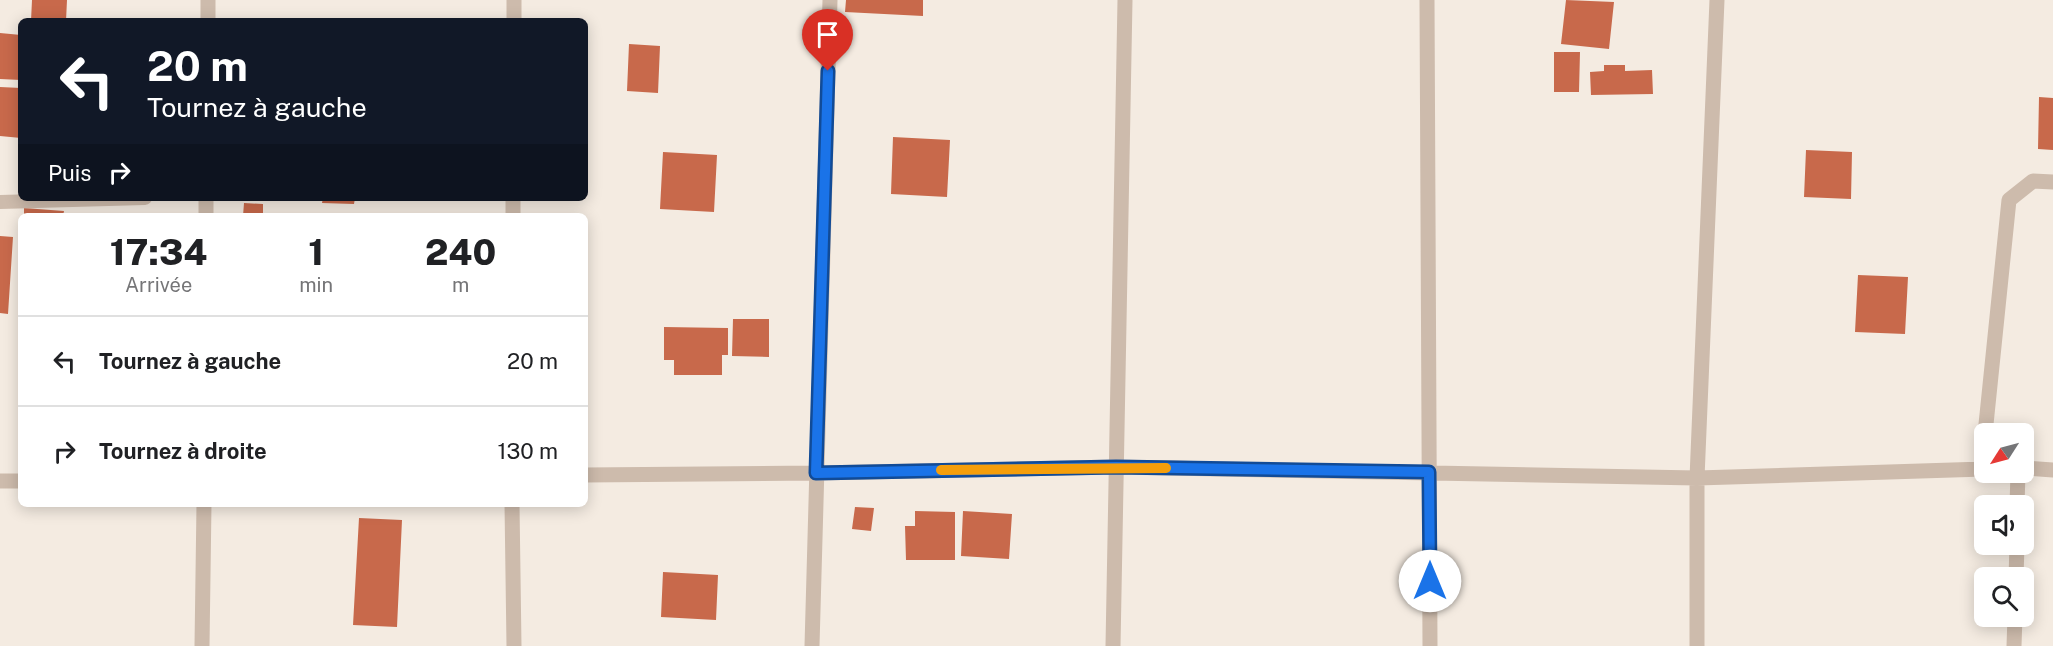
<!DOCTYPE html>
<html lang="fr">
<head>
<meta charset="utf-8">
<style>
	:root { --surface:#fff; --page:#f2f2f2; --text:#202124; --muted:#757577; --line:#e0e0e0 }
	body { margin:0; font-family:"Public Sans",sans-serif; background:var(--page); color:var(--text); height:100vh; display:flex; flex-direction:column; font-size:22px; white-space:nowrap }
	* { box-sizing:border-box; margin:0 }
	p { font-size:20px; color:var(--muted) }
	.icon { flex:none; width:33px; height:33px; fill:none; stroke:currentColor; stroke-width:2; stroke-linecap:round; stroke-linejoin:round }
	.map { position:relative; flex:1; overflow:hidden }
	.sheet { position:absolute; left:18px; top:213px; width:570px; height:294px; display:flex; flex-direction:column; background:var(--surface); border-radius:9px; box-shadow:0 3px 15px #0003 }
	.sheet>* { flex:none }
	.hud { position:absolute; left:18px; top:18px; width:570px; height:183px; border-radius:9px; box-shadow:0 3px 15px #0003; background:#111827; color:#fff; overflow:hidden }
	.needle { width:39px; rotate:234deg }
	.buttons { position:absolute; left:1974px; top:423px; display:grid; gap:12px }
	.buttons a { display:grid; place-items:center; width:60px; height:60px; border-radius:9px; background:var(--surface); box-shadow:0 3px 15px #0003; font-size:30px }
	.pin { position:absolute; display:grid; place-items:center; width:51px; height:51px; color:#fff; margin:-62px -26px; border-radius:50% 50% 50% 0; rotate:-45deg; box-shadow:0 0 6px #0007 }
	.pin .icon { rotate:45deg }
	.me { position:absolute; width:66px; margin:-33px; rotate:0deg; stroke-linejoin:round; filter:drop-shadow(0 0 4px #0008) }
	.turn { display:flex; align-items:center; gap:21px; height:126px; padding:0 30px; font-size:27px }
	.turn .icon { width:78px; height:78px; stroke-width:2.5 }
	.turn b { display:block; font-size:42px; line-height:51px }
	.then { display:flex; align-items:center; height:57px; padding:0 30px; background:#0003; gap:12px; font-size:22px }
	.eta { display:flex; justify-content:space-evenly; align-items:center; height:102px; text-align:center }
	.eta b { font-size:36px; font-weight:800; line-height:42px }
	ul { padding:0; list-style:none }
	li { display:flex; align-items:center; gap:18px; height:90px; padding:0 30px; border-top:2px solid var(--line) }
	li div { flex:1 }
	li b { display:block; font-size:22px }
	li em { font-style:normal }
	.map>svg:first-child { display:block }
</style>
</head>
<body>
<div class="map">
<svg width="2053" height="646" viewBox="0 0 2053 646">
	<rect width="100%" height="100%" fill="#f4ebe1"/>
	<!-- building -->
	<path fill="#c8694b" d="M32,0H67L66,21H31Z
		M846,0H923V16L845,12Z
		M1566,0L1614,2L1609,49L1561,44Z
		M0,33L21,35V80L0,79Z
		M629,44L660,46L658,93L627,91Z
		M1554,52H1580L1579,92H1554Z
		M1604,65H1625V71L1652,70L1653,94L1591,95L1590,72L1604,71Z
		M0,87L21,88V138L0,136Z
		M2039,97L2053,98V150L2038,149Z
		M893,137L950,140L947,197L891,194Z
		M1806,150L1852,152L1851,199L1804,197Z
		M663,152L717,155L714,212L660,209Z
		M323,198H355L354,204L322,203Z
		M244,203L263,204V216H243Z
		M24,208L64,211L63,216H24Z
		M0,236L13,237L8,314L0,313Z
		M1858,275L1908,277L1905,334L1855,332Z
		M733,319H769V357L732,356Z
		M664,327L728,328V355H722V375H674V360H664Z
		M855,507L874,508L871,531L852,529Z
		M915,511L955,512V560H906L905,526H915Z
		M963,511L1012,514L1009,559L961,556Z
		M359,518L402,520L397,627L353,625Z
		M663,572L718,575L716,620L661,617Z"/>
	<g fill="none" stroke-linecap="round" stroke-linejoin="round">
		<!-- service -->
		<path stroke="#cdbbac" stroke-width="14" d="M0,202L145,198"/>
		<!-- minor -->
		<path stroke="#cdbbac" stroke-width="15" d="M1427,0L1430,646
			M208,21V0
			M514,21V0
			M206,216V198
			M513,216V198
			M1985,434L2009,200L2033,181L2053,182
			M2024,468L2053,470
			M1981,469L1984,434
			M585,475L816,473L1116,467L1697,478L1984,469
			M0,481H21
			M512,504L514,646
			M2017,506L2018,472
			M2016,578L2017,544
			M202,646L204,504
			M812,646L830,0
			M1113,646L1125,0
			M1697,646V478L1717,0
			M2014,646L2015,616"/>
	</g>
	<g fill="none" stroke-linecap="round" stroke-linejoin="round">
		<!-- route casing -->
		<g stroke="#114b97" stroke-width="15">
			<path id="route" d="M828,71L816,473L1116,467L1429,472L1430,581"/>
		</g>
		<!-- route -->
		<use href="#route" stroke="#1a73e8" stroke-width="10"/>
		<!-- slow -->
		<path stroke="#f59e0b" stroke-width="10" d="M941,470L1166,468"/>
	</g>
</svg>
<div class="buttons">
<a><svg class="needle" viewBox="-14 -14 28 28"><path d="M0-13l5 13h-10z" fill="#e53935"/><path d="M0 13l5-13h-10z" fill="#757577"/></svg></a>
<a><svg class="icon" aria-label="sound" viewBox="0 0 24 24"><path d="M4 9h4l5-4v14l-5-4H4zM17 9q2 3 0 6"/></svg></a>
<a><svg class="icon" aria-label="search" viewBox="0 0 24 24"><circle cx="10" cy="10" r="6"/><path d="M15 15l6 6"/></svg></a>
</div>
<div class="pin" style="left:828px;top:71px;background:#d93025"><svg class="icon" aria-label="arrive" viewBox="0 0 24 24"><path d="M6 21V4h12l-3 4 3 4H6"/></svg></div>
<svg class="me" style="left:1430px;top:581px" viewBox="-20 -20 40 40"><circle r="19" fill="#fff"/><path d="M0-13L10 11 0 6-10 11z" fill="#1a73e8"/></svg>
<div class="hud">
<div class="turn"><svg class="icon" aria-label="left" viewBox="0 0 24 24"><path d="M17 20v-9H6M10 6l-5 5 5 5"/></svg><div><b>20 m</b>Tournez à gauche</div></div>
<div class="then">Puis<svg class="icon" aria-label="right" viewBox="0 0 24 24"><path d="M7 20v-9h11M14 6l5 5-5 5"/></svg></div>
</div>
<section class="sheet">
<div class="eta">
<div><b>17:34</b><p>Arrivée</p></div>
<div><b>1</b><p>min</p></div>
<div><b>240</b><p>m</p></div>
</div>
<ul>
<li><svg class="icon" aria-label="left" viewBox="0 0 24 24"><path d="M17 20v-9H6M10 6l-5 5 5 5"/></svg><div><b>Tournez à gauche</b></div><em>20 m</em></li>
<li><svg class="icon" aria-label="right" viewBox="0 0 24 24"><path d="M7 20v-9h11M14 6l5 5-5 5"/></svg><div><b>Tournez à droite</b></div><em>130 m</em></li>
</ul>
</section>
</div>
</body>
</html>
